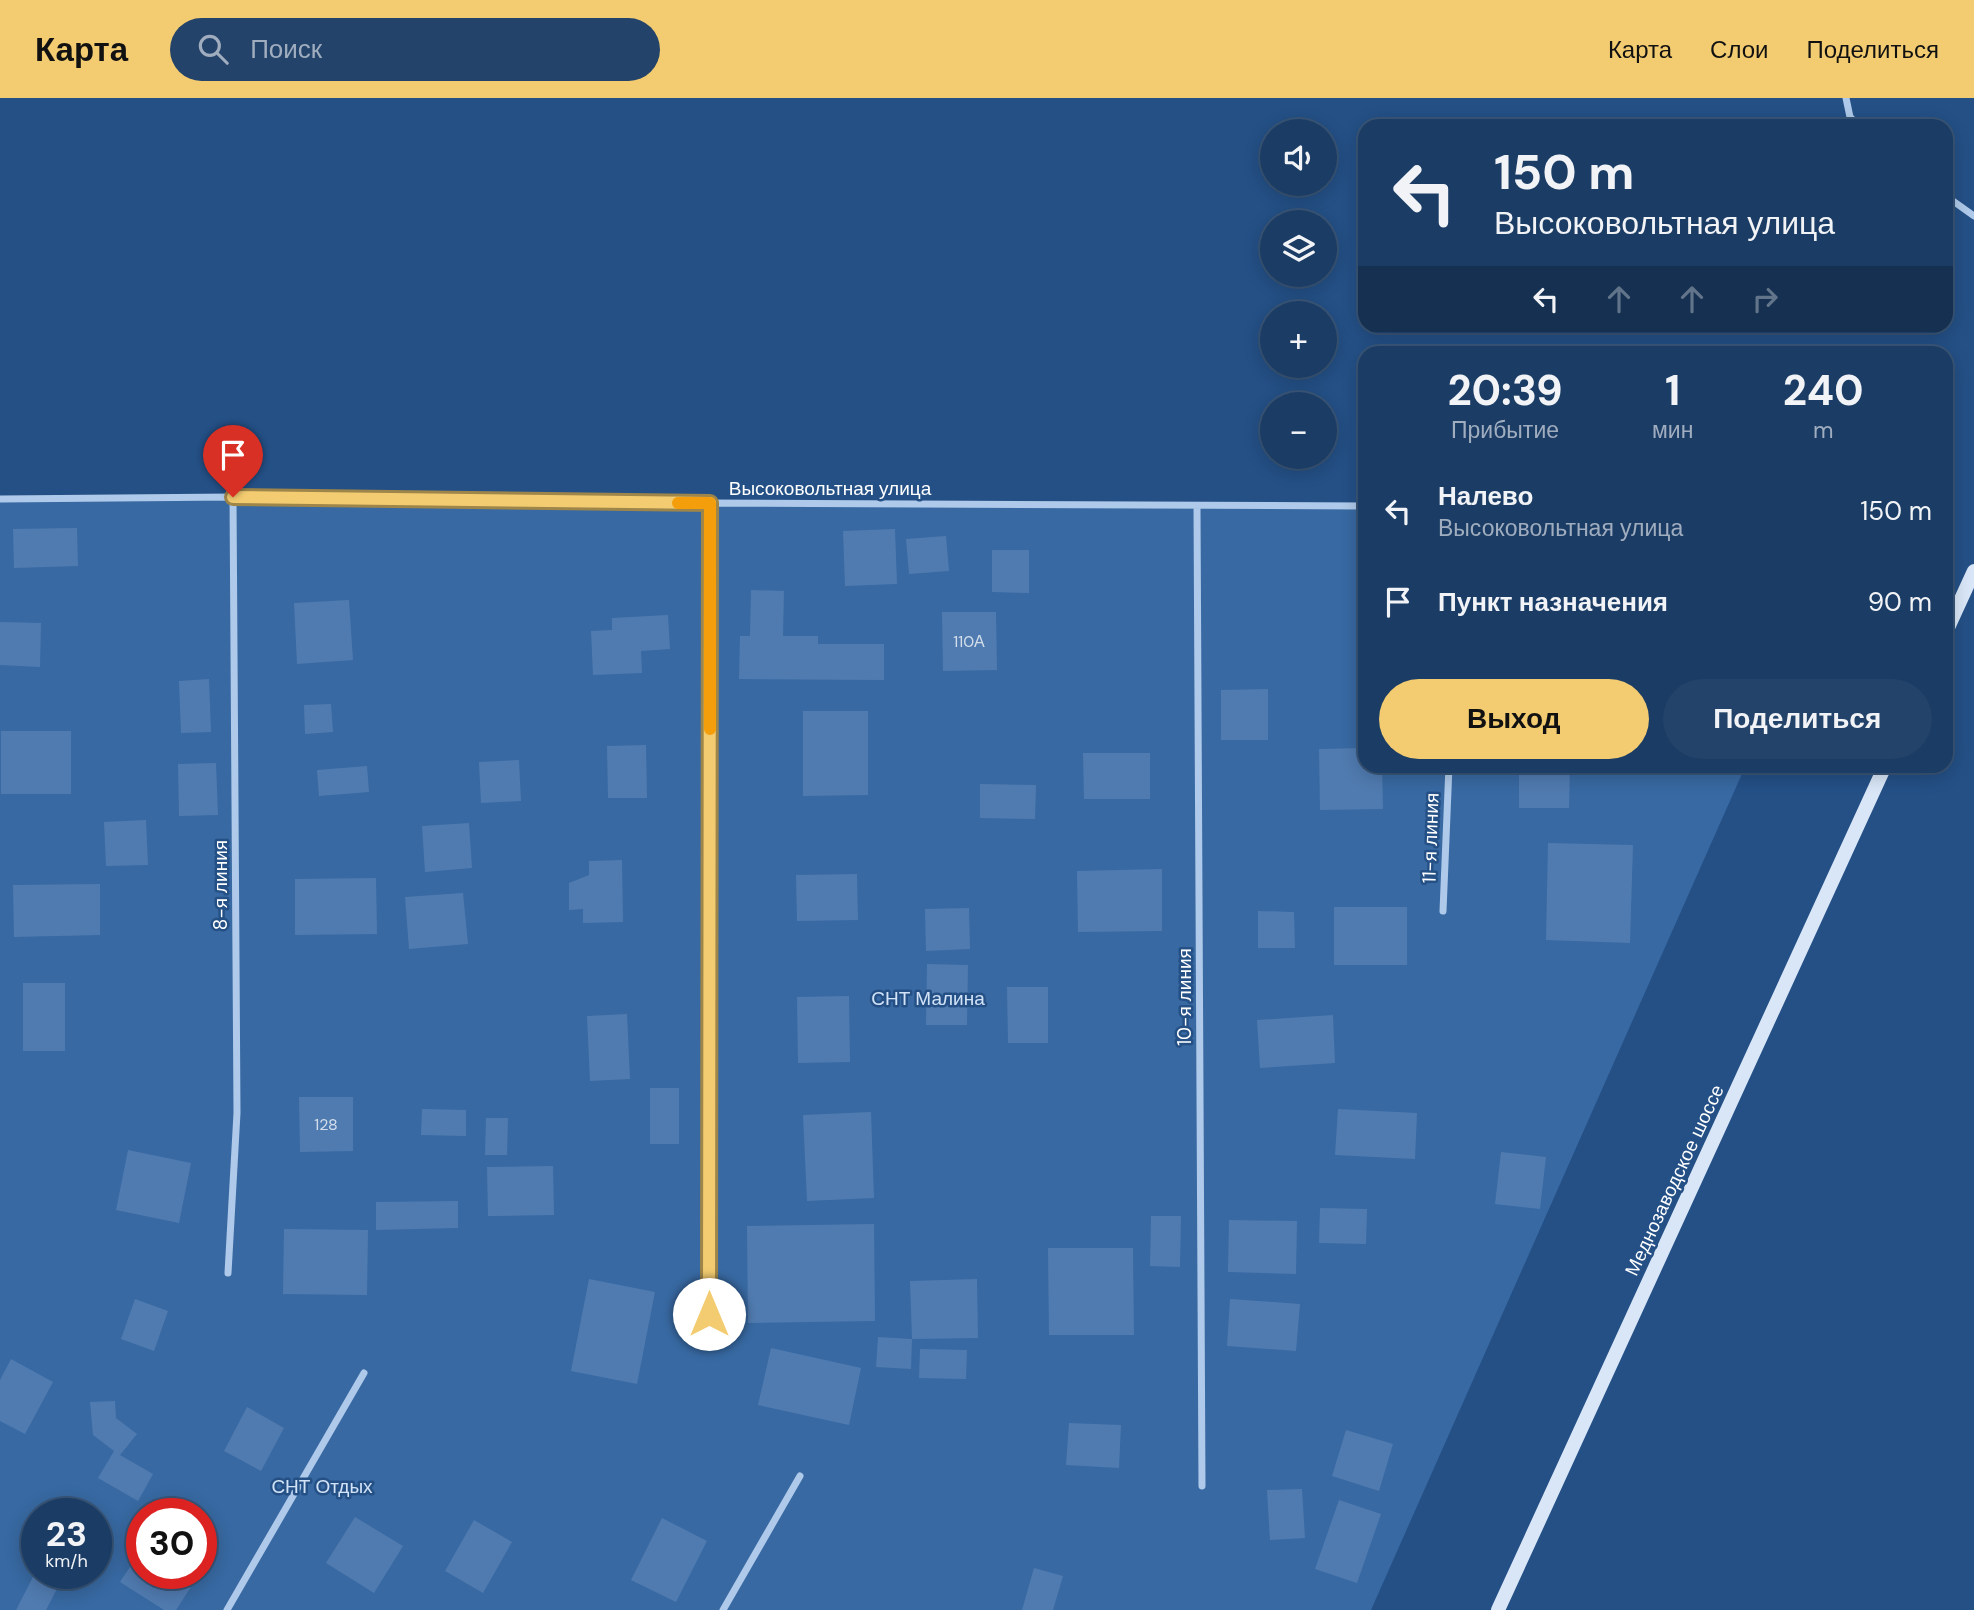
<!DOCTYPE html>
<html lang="ru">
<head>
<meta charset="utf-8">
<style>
	:root { --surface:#1b3c64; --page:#24436a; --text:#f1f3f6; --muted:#a0adbf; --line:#395678; --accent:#f3cc71 }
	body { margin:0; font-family:"DM Sans",sans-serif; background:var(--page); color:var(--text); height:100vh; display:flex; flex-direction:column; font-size:26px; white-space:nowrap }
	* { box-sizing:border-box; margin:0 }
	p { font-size:23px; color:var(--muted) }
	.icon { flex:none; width:38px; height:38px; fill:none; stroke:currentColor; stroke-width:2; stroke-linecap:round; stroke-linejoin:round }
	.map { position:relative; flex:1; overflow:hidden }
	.drawer { position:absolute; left:1358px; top:248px; width:595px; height:427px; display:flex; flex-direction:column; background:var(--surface); border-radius:21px; box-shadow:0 4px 18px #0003,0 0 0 2px var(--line) }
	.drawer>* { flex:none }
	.top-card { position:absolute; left:1358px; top:21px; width:595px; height:214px; border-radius:21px; box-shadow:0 4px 18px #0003,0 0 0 2px var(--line); background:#1b3c64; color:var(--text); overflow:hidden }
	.controls { position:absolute; left:1260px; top:21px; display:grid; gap:14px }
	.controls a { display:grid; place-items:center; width:77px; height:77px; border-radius:50%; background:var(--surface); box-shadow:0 4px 18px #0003,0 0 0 2px var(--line); font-size:35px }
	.speed { position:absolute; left:21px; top:1400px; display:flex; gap:14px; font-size:35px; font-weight:700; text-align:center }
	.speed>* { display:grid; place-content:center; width:91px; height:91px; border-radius:50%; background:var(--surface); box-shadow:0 4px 18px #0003,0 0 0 2px var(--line); line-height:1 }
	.speed small { font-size:18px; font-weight:400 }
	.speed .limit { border:10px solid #d22; background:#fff; color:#111 }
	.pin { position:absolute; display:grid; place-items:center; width:60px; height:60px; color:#fff; margin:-72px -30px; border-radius:50% 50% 50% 0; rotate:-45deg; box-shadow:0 0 7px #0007 }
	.pin .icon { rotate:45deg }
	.me { position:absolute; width:77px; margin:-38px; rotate:0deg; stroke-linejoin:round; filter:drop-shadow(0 0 5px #0008) }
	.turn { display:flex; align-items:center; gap:24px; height:147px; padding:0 21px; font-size:32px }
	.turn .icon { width:91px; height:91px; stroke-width:2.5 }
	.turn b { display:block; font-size:49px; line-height:60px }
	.lanes { display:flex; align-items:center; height:66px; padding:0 21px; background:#0003; justify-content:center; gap:35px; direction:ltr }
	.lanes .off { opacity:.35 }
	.eta { display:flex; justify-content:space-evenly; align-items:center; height:119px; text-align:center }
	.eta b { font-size:42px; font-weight:700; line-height:49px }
	.primary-button { display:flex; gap:14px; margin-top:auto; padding:14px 21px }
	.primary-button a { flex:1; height:80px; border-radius:42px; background:var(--accent); color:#111; font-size:28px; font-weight:700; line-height:80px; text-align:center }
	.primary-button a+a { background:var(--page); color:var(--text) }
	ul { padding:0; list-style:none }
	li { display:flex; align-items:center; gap:21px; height:91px; padding:0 21px }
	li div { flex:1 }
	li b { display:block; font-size:26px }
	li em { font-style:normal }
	header { display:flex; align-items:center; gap:42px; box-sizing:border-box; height:98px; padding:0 35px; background:var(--accent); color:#111 }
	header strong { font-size:33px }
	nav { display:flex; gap:38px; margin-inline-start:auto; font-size:24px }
	.search { width:490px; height:63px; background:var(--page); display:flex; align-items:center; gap:18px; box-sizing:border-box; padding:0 24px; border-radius:38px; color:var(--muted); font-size:26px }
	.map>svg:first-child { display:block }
</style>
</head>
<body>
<header>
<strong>Карта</strong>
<div class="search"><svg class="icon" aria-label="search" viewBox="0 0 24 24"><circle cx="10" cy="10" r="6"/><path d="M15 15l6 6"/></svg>Поиск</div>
<nav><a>Карта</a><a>Слои</a><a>Поделиться</a></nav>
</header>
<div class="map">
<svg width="1974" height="1512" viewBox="0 0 1974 1512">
	<rect width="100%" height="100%" fill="#245086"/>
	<!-- green -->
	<path fill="#3869a2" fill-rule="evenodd" d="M0,401L1365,410V668L1745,669L1371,1512H0ZM37,1416H96V1475H37ZM142,1416H201V1475H142Z"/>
	<!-- building -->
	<path fill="#507bb0" d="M77,430L78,468L14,470L13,431Z
		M895,431L897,486L845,488L843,433Z
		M946,438L949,473L909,476L906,441Z
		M992,452H1029V495L992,494Z
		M751,492L784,493L783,538H818V546H884V582L739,581L740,538H750Z
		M349,502L353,562L297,566L294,505Z
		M942,514H996L997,572L943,573Z
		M668,517L670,551L641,553L642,575L593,577L591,533L612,532V520Z
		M0,524L41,525L40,569L0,567Z
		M209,581L211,634L181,635L179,583Z
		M1268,591V642H1221V592Z
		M331,606L333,634L305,636L304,607Z
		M803,613H868V697L803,698Z
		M1,633H71V696H1Z
		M646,647L647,700H608L607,648Z
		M1365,650V668H1382L1383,711L1320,712L1319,651Z
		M1083,655H1150V701H1084Z
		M519,662L521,703L481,705L479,664Z
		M216,665L218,717L179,718L178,666Z
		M367,668L369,694L319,698L317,672Z
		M1519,668H1570L1569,710H1519Z
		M980,686L1036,687L1035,721L980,720Z
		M146,722L148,767L106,768L104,724Z
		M469,725L472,770L425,774L422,728Z
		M1548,745L1633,747L1630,845L1546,842Z
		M622,762L623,824L583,825V811L569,812V785L589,777V763Z
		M1162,771V833L1078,834L1077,773Z
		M857,776L858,822L797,823L796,777Z
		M376,780L377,836L295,837V781Z
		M100,786V837L14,839L13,787Z
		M463,795L468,846L409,851L405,799Z
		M1334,809H1407V867H1334Z
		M969,810L970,851L926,853L925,811Z
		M1258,813L1294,814L1295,850H1258Z
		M927,866L968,867L967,927H926Z
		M23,885H65V953H23Z
		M1007,889H1048V945H1008Z
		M849,898L850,964L798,965L797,899Z
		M627,916L630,981L590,983L587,918Z
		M1333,917L1335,965L1260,970L1257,922Z
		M650,990H679V1046H650Z
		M299,999H353V1053L300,1054Z
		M422,1011L466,1012V1038L421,1037Z
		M1338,1011L1417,1015L1415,1061L1335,1057Z
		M871,1014L874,1100L807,1103L803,1017Z
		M486,1020H508L507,1057H485Z
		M128,1052L191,1065L179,1125L116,1112Z
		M1501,1054L1546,1059L1540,1111L1495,1106Z
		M553,1068L554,1117L488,1118L487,1069Z
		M458,1103V1130L376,1132V1104Z
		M1320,1110L1367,1111L1366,1146L1319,1145Z
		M1151,1118H1181L1180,1169L1150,1168Z
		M1229,1122L1297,1123L1296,1176L1228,1174Z
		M874,1126L875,1223L748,1225L747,1128Z
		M284,1131L368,1132L367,1197L283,1196Z
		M1048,1150H1133L1134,1237H1049Z
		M589,1181L655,1194L637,1286L571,1273Z
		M977,1181L978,1240L912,1241L910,1183Z
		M135,1201L168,1213L154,1253L121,1241Z
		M1230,1201L1300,1206L1296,1253L1227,1248Z
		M878,1239L912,1241L911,1271L876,1269Z
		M771,1250L861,1270L849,1327L758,1307Z
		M920,1251L967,1252L966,1281L919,1280Z
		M11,1261L53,1284L25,1336L0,1323V1282Z
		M115,1303L116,1320L137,1336L120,1357L153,1376L138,1403L98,1380L114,1353L93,1337L90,1304Z
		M247,1309L284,1330L261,1373L224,1353Z
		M1069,1325L1121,1327L1119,1370L1066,1367Z
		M1346,1332L1393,1346L1379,1393L1332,1378Z
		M1302,1391L1305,1440L1270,1442L1267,1392Z
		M1339,1402L1381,1416L1357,1485L1315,1471Z
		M355,1419L403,1448L374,1495L326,1465Z
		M662,1420L707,1443L676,1504L631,1482Z
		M474,1422L512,1444L483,1495L445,1473Z
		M142,1451V1475H200L176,1512H164L120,1484Z
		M1034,1470L1063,1478L1053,1512H1022Z
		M35,1475H39L60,1485L46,1512H16Z"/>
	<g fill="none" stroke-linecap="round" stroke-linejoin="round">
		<!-- street -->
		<path stroke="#aec9e9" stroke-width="7" d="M1846,0L1850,19L1859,28
			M1946,98L1974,118
			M0,401L233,399L710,405L1365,408
			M1197,409L1202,1388
			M1443,813L1449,668
			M228,1175L237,1015L233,399
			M710,1216V405
			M227,1512L364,1275
			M723,1512L800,1378"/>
		<!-- secondary -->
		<path stroke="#d8e6f7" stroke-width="14" d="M1946,534L1974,473
			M1498,1512L1885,668"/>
	</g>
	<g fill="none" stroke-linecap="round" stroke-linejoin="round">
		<!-- route casing -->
		<g stroke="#9e8549" stroke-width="18">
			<path id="route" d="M233,399L710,405L709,1216"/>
		</g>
		<!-- route -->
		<use href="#route" stroke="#f3cc71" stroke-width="12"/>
		<!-- slow -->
		<path stroke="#f59e0b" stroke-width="12" d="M678,405H710V631"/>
	</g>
	<g text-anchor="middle" stroke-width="5" stroke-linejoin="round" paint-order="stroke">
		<!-- number labels -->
		<g font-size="16" fill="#d3deeb">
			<text x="969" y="549">110А</text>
			<text x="326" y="1032">128</text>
		</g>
		<!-- street labels -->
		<g font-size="19" fill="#fff" stroke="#245086">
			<text x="830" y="397">Высоковольтная улица</text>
			<text transform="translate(1430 740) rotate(-88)" y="7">11-я линия</text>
			<text transform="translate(220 787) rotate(-90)" y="7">8-я линия</text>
			<text transform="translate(1184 899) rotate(-90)" y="7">10-я линия</text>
			<text transform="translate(1674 1082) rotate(-65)" y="7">Меднозаводское шоссе</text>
		</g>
		<!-- park labels -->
		<g font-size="19" fill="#d2e3f7" stroke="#245086">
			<text x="928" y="907">СНТ Малина</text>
			<text x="322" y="1395">СНТ Отдых</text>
		</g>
	</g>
</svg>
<div class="controls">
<a><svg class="icon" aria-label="sound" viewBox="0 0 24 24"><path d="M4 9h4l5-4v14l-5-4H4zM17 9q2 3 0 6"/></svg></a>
<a><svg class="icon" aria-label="layers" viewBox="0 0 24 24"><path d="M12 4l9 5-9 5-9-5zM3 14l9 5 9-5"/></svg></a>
<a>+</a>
<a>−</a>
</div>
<div class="speed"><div>23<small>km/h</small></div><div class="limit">30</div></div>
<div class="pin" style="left:233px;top:399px;background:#d93025"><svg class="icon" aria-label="arrive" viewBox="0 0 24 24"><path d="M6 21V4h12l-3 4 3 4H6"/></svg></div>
<svg class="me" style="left:709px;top:1216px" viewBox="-20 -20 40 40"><circle r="19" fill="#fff"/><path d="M0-13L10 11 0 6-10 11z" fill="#f3cc71"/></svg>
<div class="top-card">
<div class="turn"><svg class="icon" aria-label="left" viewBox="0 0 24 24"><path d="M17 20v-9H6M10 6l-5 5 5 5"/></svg><div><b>150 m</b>Высоковольтная улица</div></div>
<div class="lanes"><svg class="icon" aria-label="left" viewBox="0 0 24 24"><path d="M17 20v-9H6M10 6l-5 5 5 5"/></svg><svg class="icon off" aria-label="ahead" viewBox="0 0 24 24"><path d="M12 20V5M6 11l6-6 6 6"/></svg><svg class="icon off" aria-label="ahead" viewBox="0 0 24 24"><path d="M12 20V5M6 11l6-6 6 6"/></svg><svg class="icon off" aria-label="right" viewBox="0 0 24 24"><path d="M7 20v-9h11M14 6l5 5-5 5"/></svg></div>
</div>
<section class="drawer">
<div class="eta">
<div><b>20:39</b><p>Прибытие</p></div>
<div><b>1</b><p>мин</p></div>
<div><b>240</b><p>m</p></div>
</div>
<ul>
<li><svg class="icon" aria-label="left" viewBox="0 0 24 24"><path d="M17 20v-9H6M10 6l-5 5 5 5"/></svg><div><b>Налево</b><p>Высоковольтная улица</p></div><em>150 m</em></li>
<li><svg class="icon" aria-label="arrive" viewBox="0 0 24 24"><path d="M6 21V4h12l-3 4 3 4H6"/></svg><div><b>Пункт назначения</b></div><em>90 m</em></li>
</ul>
<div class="primary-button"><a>Выход</a><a>Поделиться</a></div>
</section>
</div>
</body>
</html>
